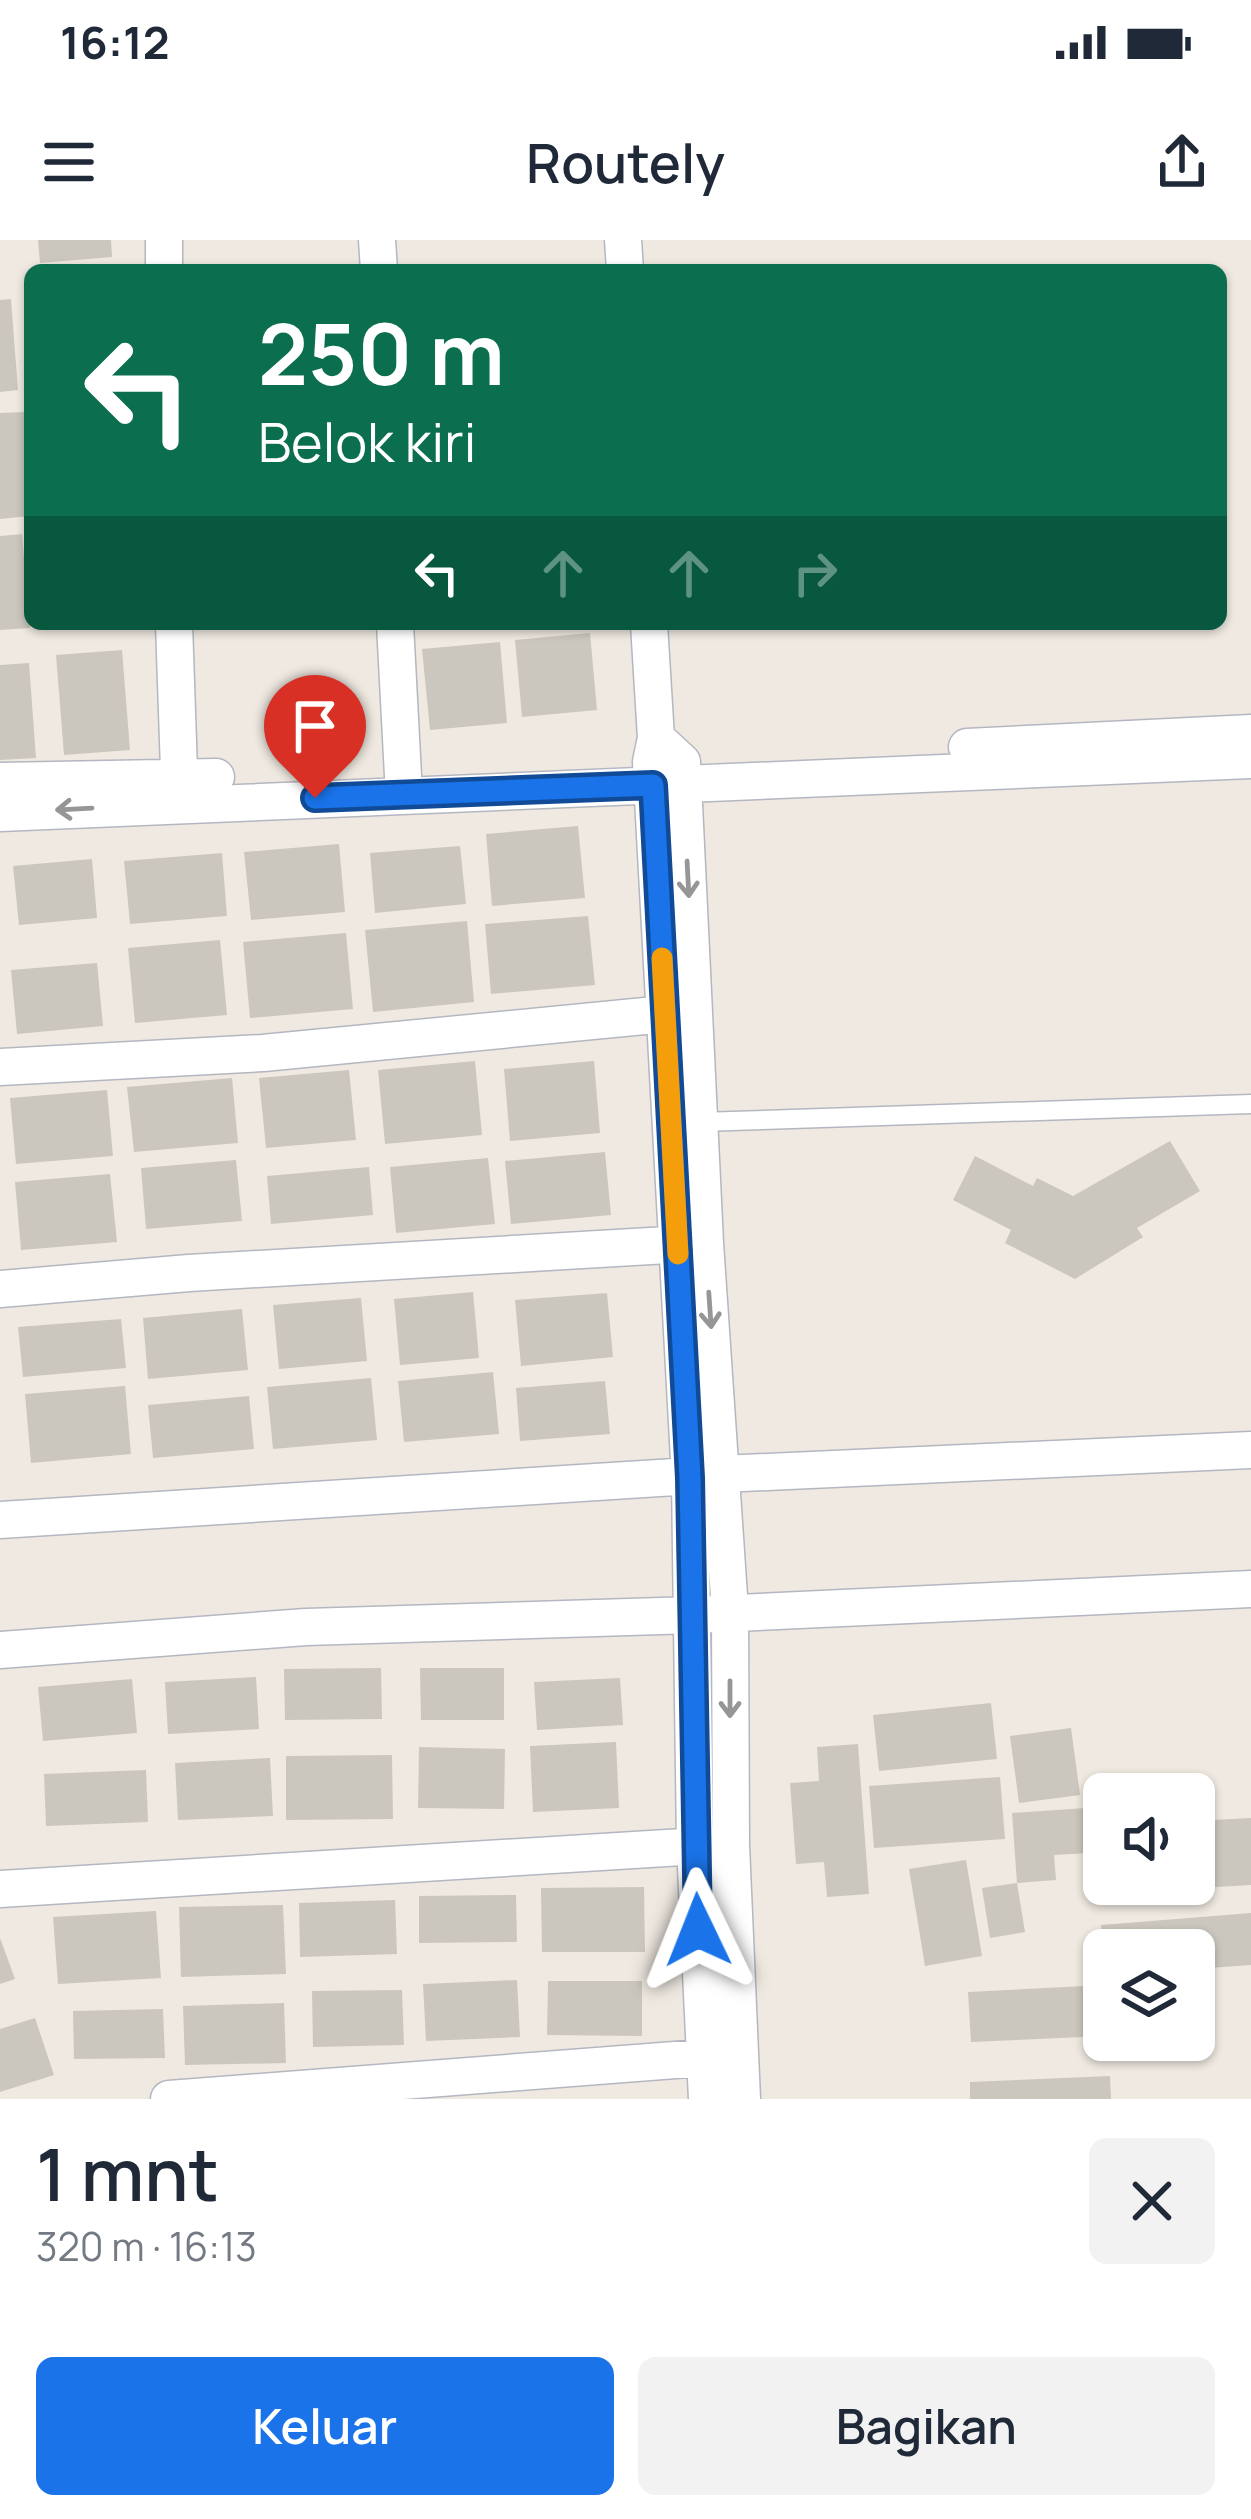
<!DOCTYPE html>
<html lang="id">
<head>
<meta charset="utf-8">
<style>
	:root { --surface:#fff; --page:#f2f2f3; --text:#1f2937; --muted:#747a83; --accent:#1a73e8 }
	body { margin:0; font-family:Manrope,sans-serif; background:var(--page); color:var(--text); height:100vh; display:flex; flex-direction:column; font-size:45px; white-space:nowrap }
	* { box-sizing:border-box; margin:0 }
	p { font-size:39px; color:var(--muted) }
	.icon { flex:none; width:66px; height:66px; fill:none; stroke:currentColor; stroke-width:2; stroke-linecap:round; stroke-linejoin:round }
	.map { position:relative; height:1859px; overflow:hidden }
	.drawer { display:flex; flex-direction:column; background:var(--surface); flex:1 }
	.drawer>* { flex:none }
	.top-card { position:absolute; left:24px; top:24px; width:1203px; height:366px; border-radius:18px; box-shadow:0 3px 9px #0004; background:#0b6e4f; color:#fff; overflow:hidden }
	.tools { position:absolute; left:1083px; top:1533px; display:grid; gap:24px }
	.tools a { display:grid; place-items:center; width:132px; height:132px; border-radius:18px; background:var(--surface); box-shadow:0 3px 9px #0004; font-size:60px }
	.pin { position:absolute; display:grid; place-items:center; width:102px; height:102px; color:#fff; margin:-123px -51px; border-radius:50% 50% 50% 0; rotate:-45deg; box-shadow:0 0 12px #0007 }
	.pin .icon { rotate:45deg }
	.me { position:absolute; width:132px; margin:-66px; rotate:358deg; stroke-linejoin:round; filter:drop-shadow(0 0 9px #0008) }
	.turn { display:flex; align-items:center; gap:42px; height:252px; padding:0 36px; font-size:54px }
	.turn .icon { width:156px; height:156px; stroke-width:2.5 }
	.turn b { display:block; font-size:84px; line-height:102px }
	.lanes { display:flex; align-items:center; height:114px; padding:0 36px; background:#0003; justify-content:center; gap:60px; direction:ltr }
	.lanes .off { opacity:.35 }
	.round { display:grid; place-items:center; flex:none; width:126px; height:126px; border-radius:18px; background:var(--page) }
	.summary { display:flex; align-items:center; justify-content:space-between; height:204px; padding:0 36px }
	h1 { font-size:72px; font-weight:600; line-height:90px }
	.action { display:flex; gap:24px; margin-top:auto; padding:24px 36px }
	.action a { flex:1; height:138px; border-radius:18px; background:var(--accent); color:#fff; font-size:48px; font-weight:600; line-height:138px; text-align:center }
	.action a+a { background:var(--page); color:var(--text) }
	.status { display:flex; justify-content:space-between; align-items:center; height:84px; padding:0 60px; background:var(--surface); direction:ltr }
	.status svg { height:33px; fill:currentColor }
	header { display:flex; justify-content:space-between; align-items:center; height:156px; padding:0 36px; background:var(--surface); font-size:54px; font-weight:600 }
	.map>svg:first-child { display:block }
</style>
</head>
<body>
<div class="status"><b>16:12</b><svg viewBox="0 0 49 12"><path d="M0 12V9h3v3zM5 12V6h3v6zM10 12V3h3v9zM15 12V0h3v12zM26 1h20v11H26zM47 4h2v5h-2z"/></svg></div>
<header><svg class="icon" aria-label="menu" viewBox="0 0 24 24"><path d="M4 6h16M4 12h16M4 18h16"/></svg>Routely<svg class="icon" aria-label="share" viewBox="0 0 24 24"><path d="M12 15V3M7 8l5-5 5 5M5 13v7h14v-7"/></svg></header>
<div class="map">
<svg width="1251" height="1859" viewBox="0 0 1251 1859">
	<rect width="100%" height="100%" fill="#efe9e1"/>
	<!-- building -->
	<path fill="#cbc7bf" d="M38,0H111L112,17L40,23Z
		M11,59L18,150L0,152V60Z
		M26,172L30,276L0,279V173Z
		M22,294L30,388L0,390V296Z
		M590,393L597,470L522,477L515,400Z
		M500,402L507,483L430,490L422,409Z
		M122,410L130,510L64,515L56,415Z
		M29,423L36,518L0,520V425Z
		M578,586L585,658L492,666L486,594Z
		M339,604L345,672L251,680L244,612Z
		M460,606L466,664L375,673L370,613Z
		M222,613L227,676L130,684L124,621Z
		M92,619L97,678L19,685L13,626Z
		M588,676L595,745L491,754L485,684Z
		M467,681L474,762L373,772L365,690Z
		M346,693L353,769L250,778L243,702Z
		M220,700L227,775L135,783L128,708Z
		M97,723L103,786L17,794L11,730Z
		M475,821L482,895L385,904L378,830Z
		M594,821L600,893L510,901L504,829Z
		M349,830L356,900L266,908L259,838Z
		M232,838L238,903L134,912L127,847Z
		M107,850L113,916L16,924L10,858Z
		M1170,901L1200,951L1137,988L1143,997L1075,1039L1005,1003L1011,990L953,960L975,916L1033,946L1037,938L1073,956Z
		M605,912L611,975L511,984L505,921Z
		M488,918L495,984L396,993L390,927Z
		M236,920L242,981L146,989L141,928Z
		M369,927L373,975L271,984L267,936Z
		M110,934L117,1002L21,1010L15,942Z
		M473,1052L479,1118L400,1125L394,1059Z
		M607,1053L613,1117L521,1126L515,1060Z
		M361,1058L367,1121L279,1129L273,1065Z
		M242,1069L248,1130L148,1139L143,1078Z
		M121,1079L126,1128L23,1137L18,1087Z
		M493,1132L499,1194L404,1202L398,1141Z
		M371,1138L377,1200L273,1209L267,1147Z
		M605,1141L610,1194L520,1201L516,1148Z
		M125,1146L131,1214L31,1223L25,1154Z
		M249,1156L254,1209L153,1218L148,1165Z
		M381,1428L382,1479L285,1480L284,1429Z
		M420,1428H504V1480H421Z
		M256,1437L259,1489L168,1494L165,1442Z
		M620,1438L623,1485L537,1490L534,1442Z
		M132,1439L137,1493L43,1501L38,1447Z
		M991,1463L997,1519L879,1531L873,1475Z
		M1071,1488L1080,1555L1019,1563L1010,1496Z
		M616,1502L619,1568L533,1572L530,1506Z
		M858,1504L869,1654L827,1657L824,1622L796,1624L790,1543L819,1541L817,1507Z
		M419,1507L505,1509L504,1569L418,1568Z
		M392,1515L393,1579L286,1580V1516Z
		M270,1518L273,1576L178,1580L175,1523Z
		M146,1530L148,1582L46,1586L44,1534Z
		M1000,1537L1005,1599L874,1608L869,1546Z
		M1086,1568L1090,1613L1054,1615L1056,1640L1017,1643L1025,1692L990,1698L982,1648L1017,1643L1012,1573Z
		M1251,1578V1645L1110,1653L1109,1644H1194V1581Z
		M966,1620L982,1716L925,1726L909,1629Z
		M644,1647L645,1712H542L541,1648Z
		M516,1655L517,1702L419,1703V1656Z
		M395,1660L397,1714L300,1717L299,1663Z
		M283,1665L286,1734L181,1737L179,1667Z
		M156,1671L161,1738L58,1744L53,1677Z
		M1251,1673V1725L1194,1729V1710H1103L1101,1685Z
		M0,1698L15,1739L0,1744Z
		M517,1740L520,1797L426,1801L423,1744Z
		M548,1741H642V1796L547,1795Z
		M1104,1745V1796L971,1802L968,1752Z
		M402,1750L404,1805L313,1807L312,1751Z
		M284,1763L286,1823L185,1825L183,1766Z
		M163,1769L165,1818L74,1819L73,1771Z
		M35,1778L54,1835L0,1852V1789Z
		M1110,1836L1111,1859H970V1842Z"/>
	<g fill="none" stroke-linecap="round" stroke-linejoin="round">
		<!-- service casing -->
		<g stroke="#b4b7c1" stroke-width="21">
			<path id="service" d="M700,882L1251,864"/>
		</g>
		<!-- minor casing -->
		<g stroke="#b4b7c1" stroke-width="39">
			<path id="minor" d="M164,0V30
				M377,0L379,30
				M623,0L625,30
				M174,384L180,560
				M395,384L404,555
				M649,384L656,498L651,522L690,1238L695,1606L707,1859
				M656,498L682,522L705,1003L730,1371L731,1605L742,1859
				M967,507L1251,493
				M0,541L216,537
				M0,573L1251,520
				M0,827L263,813L686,772
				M0,1049L189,1033L702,1003
				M0,1280L722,1234L1251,1210
				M0,1410L306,1387L693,1375L1251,1349
				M0,1649L715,1605
				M169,1859L727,1816"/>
		</g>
		<!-- service -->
		<use href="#service" stroke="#fff" stroke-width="18"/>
		<!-- minor -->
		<use href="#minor" stroke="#fff" stroke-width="36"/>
	</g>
	<!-- one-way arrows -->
	<defs><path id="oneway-shaft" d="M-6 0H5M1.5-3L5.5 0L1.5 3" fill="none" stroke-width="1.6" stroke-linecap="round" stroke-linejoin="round" transform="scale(3)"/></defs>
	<g stroke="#969696">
		<use href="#oneway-shaft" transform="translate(74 569) rotate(177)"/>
		<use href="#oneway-shaft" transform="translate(688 639) rotate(87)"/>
		<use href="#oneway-shaft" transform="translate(710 1070) rotate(86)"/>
		<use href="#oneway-shaft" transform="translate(730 1459) rotate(90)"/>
	</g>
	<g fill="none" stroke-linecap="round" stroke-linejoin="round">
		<!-- route casing -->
		<g stroke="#114b97" stroke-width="30">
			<path id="route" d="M315,558L653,545L690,1238L698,1690"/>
		</g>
		<!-- route -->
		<use href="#route" stroke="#1a73e8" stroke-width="21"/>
		<!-- slow -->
		<path stroke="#f59e0b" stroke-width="21" d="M662,718L678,1014"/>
	</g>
</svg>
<div class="tools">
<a><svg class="icon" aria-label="sound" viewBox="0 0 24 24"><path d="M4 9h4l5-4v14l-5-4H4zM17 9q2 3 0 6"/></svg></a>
<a><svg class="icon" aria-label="layers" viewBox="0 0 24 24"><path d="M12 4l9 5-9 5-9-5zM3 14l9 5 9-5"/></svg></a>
</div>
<div class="pin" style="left:315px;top:558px;background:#d93025"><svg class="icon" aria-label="arrive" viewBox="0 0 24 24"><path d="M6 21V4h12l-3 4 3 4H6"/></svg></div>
<svg class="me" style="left:698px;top:1690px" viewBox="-20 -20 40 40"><path d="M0-17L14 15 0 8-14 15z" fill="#1a73e8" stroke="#fff" stroke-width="4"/></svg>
<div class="top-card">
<div class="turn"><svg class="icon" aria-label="left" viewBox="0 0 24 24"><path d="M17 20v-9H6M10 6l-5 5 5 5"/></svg><div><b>250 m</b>Belok kiri</div></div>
<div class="lanes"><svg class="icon" aria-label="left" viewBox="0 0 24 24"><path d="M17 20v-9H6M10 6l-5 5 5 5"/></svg><svg class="icon off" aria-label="ahead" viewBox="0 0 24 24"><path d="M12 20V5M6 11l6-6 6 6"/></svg><svg class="icon off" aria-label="ahead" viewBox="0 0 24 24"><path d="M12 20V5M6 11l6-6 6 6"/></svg><svg class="icon off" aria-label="right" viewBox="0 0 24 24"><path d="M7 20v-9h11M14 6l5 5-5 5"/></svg></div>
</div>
</div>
<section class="drawer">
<div class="summary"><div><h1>1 mnt</h1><p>320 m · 16:13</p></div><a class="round"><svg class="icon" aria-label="close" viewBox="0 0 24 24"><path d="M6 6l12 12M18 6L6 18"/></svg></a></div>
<div class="action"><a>Keluar</a><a>Bagikan</a></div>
</section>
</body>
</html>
